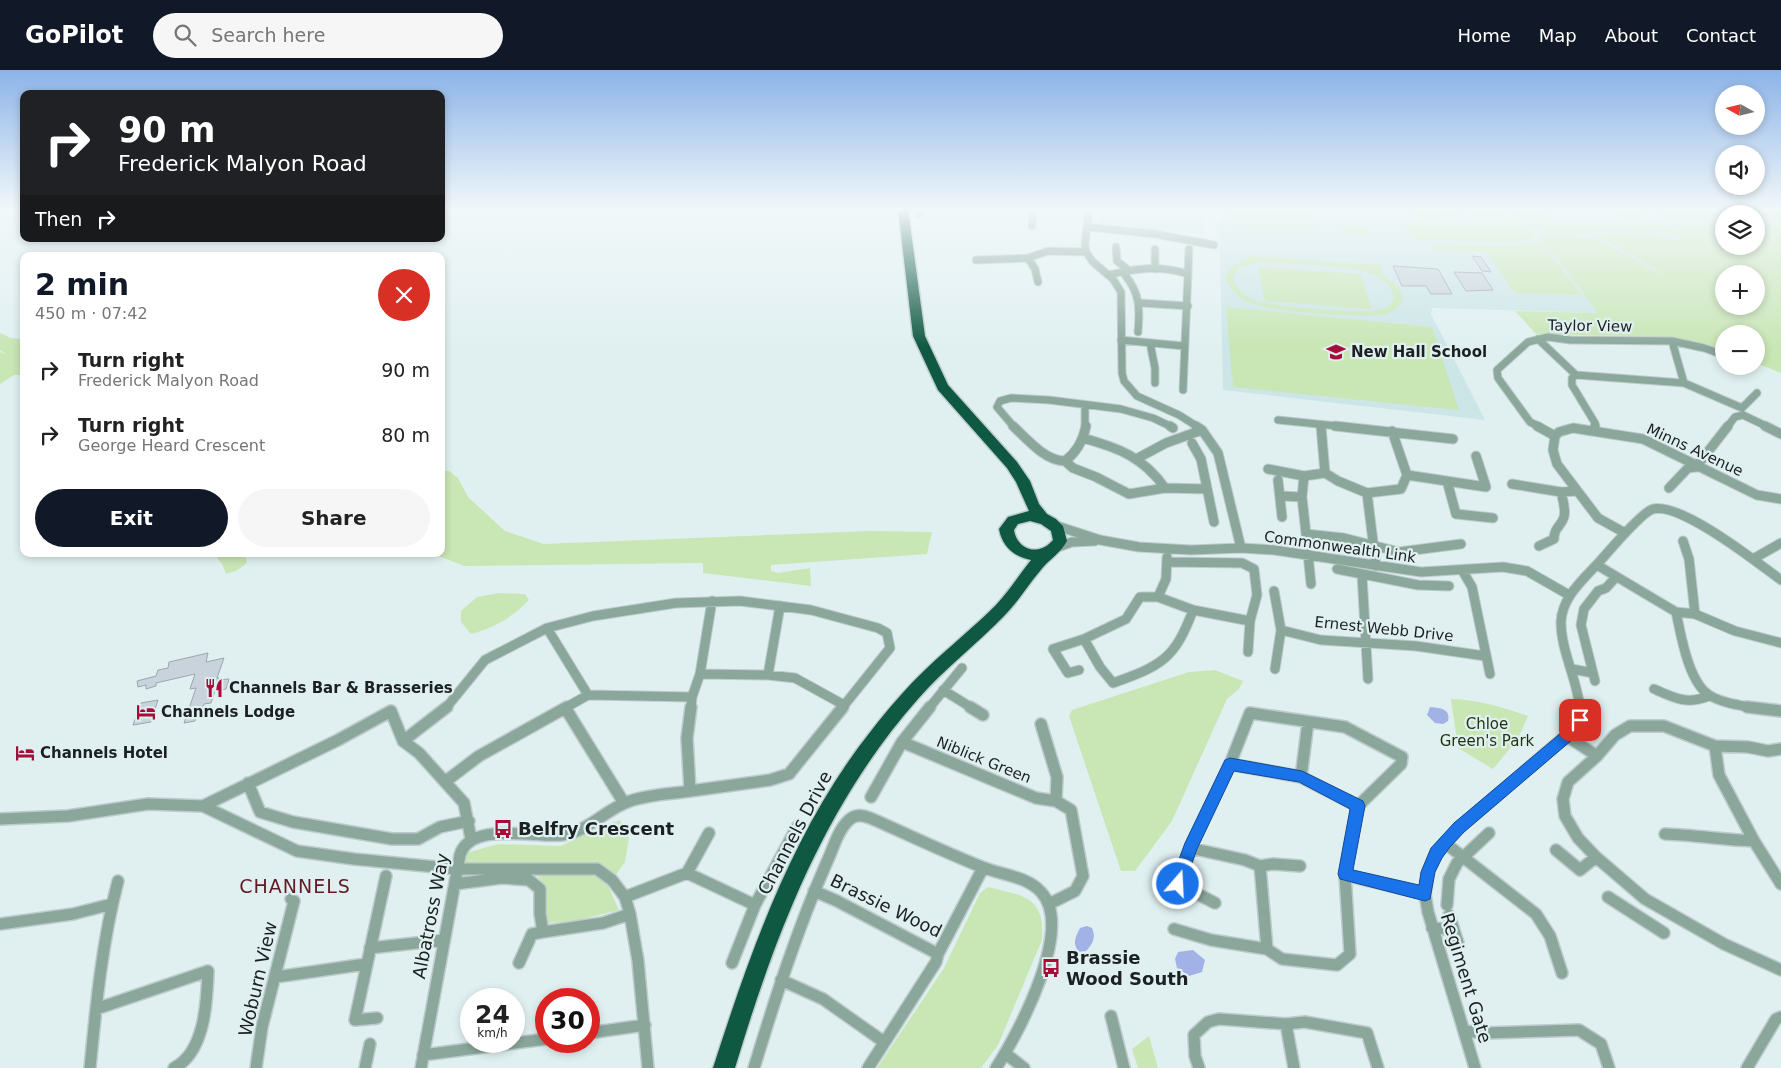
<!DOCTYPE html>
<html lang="en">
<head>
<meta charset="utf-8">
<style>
	:root { --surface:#fff; --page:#f6f6f6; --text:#222; --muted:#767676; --accent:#111827 }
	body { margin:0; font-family:"DejaVu Sans",sans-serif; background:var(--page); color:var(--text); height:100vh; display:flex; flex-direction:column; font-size:19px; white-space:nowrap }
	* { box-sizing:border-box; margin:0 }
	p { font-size:16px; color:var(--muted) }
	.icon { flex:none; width:28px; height:28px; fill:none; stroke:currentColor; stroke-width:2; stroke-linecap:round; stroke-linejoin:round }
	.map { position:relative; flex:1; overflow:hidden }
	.panel { position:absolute; left:20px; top:182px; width:425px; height:305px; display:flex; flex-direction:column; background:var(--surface); border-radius:10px; box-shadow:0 2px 8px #0003 }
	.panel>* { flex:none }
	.hud { position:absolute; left:20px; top:20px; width:425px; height:152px; border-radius:10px; box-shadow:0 2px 8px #0003; background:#202124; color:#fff; overflow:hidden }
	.needle { width:32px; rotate:278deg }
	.tools { position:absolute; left:1715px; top:15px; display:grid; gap:10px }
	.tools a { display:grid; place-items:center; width:50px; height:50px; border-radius:50%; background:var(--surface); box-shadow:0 2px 8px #0003; font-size:25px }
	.speed { position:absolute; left:460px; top:918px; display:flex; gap:10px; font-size:25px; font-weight:700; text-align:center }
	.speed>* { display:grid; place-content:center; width:65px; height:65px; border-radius:50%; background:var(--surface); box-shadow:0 2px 8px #0003; line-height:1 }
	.speed small { font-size:12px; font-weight:400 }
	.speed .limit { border:8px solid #d22; background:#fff; color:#111 }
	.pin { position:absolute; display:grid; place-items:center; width:42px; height:42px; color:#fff; margin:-21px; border-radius:10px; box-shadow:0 2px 8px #0006 }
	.me { position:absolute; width:55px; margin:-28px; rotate:19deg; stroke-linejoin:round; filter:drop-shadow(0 0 4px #0008) }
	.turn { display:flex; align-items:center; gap:18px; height:105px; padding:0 15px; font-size:22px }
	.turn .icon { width:65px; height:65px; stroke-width:2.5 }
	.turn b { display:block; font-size:35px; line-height:42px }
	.then { display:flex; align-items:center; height:48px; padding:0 15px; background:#0003; gap:10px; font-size:19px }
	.round { display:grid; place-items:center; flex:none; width:52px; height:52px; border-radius:26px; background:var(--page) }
	.head { display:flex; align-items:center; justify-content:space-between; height:85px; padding:0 15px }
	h1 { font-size:30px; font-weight:800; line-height:38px; color:var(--accent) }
	.button { display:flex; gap:10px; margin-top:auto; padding:10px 15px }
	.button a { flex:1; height:58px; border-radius:30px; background:var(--accent); color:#fff; font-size:20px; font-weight:800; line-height:58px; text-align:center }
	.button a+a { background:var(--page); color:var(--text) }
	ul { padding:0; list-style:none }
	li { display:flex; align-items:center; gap:15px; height:65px; padding:0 15px }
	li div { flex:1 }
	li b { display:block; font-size:19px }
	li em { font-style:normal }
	header { display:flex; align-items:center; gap:30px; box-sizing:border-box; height:70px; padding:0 25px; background:var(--accent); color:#fff }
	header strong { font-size:24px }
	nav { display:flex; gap:28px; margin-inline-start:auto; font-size:18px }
	.search { width:350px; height:45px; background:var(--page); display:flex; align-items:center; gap:12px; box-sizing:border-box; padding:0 18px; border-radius:28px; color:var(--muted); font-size:19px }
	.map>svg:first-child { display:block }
</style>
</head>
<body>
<header>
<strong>GoPilot</strong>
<div class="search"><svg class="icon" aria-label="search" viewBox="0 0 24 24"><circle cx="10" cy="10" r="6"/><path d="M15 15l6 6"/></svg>Search here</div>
<nav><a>Home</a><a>Map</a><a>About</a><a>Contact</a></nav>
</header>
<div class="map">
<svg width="1781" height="998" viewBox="0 0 1781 998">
	<rect width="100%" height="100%" fill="#e0f0f1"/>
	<!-- built -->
	<path fill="#cce5e7" d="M1100,139H1203L1204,164L1099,154Z
		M1219,139H1655L1735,204H1724L1630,244L1432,238L1431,244L1485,350L1223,320Z"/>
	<!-- green -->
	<path fill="#c9e6b5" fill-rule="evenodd" d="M1227,139H1310L1317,160L1231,155Z
		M1407,139H1455L1460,145L1457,148C1443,147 1416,152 1407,139Z
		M1466,139H1506L1505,143L1498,147L1475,148Z
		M1511,139H1536L1547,146L1569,151L1604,150L1664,153L1688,168L1656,139H1781V303L1756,293V264H1724V282L1667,267L1536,264L1515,241L1598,243L1553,182L1537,172L1542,165L1595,168L1660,204H1662L1654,198L1597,165C1610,164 1645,161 1656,165C1664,167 1671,172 1679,169L1675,165L1665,162C1647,164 1629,161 1611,162C1579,163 1530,174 1511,139ZM1724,144H1756V176H1724ZM1724,204H1756V236H1724Z
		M1539,139H1652L1655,142H1640L1647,150H1620L1614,143L1623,142H1542Z
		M1509,146L1535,163L1532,170L1509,172L1416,170L1410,166L1404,155L1408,150L1416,148L1493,150Z
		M1339,151H1357L1359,153H1363L1370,166H1348Z
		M1536,172L1549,182H1506L1550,183L1582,225L1515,223L1486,181H1436L1432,175H1529Z
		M1248,186L1380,195C1381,198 1382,203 1385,206C1391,213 1404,217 1402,229C1401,237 1393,242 1386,244C1366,249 1277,242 1257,235C1243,231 1231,223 1226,209C1227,196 1237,192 1248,189ZM1260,192C1277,193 1294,194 1311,195C1335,197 1391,196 1394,229C1391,234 1388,237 1383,239C1367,245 1271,237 1254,230C1244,225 1236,219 1233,209L1239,198Z
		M1258,197L1360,204L1372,239L1265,231Z
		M1226,237L1432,257L1459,340L1233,317Z
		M0,263L11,268L24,269V305H14L0,314V282L6,284L0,280Z
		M441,401H449L458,408L468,427L505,461L544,474L870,461L932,462L927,484L771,495V501L778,503L810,498L811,516L703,503V493L464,496L434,484H441Z
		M214,484H245L247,493L236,501L226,504L222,494Z
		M499,523L525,524L529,530C513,547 494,558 471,564L461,552V541L477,527Z
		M1215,600L1243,611L1239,619L1227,629L1172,751L1135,801H1121L1069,646L1072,640L1189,602Z
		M1451,629C1478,630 1503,637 1528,646L1518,669L1493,699L1458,678Z
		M620,750L629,768L625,792L608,816L619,840L575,851L546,853V817L535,803L460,797L463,784L498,774L560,776Z
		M988,817C1024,826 1045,826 1042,870L998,975L981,998H877L944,898L980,823Z
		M1149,966L1158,998H1138L1132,979Z"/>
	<!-- water -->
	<path fill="#a2b2e7" d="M1430,637C1439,638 1451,638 1448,651L1443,654L1435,653L1427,645Z
		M1087,856L1092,858C1096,867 1093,874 1086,881L1079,882C1072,873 1075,868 1080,858Z
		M1193,880L1205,890L1202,902L1189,906L1177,898L1175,889L1178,882Z"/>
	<!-- building -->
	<path fill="#c8d3db" stroke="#9ba6ad" d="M1472,186L1481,187L1491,202L1482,201Z
		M1393,196L1438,199L1452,224H1431L1426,216H1402Z
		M1454,202L1482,203L1493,220L1466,221Z
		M208,583L206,592L224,588L217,608H219L218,610L229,609L226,619L215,621L211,633L204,634L203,637H199L195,651L184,653L196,618L190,619L195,604L156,613V616L146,619V615L138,617L137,611L156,606L158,600L168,598L169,592Z
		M158,630L151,652L133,655L141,633Z"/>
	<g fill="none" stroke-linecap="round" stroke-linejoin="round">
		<!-- street-far2 casing -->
		<g stroke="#bdcbcc" stroke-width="9">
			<path id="street-far2" d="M919,139V144
				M1089,139L1085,174L1086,182L1093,192L1113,209L1121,222L1122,303L1124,311L1137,326L1179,345L1198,357
				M1032,156L1034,139
				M1088,157L1155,164L1214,175
				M1116,177L1117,191L1127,199
				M1155,179V199
				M976,190L1028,188
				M1109,205C1136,198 1161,195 1188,204
				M1125,205C1140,223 1140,239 1138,262
				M1038,212L1035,199L1028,188L1048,181L1086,182
				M1141,233L1188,236
				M1538,269L1576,305
				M1121,270L1184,276
				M1672,271L1684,313
				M1150,273L1155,298V313
				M1183,320L1189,179
				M1085,336V357
				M1742,338L1757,323
				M1743,345L1768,357
				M1278,350L1347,357
				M1014,357L997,337L1000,331L1011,328L1049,330L1121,339L1153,348L1172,357
				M1540,357L1530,352L1498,308L1497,300L1528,272L1548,267L1570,270L1672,271L1704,278L1724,285
				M1595,357V353L1572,315V308L1576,305L1684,313L1742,338
				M1727,357L1735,347L1743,345"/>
		</g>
		<!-- street-far1 casing -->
		<g stroke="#bdcbcc" stroke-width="11">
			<path id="street-far1" d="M1013,356C1027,369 1045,391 1065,391C1077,382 1083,371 1086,356
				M1170,356L1173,358
				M1196,356L1202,360L1218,383L1241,478
				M1321,356L1325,403L1338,411L1367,423L1401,419L1407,405L1392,361
				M1335,356L1453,369
				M1537,356L1555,366
				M1595,356V360
				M1765,356L1781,364
				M1083,368C1119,378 1143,387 1165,418
				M1192,373L1201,389L1214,452
				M1138,388L1166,373L1202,360
				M1065,391L1073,398L1096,407L1129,424L1165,418L1207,419
				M1268,399L1304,406L1325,403
				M1407,405L1486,417L1476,386
				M1304,406L1302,427L1306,464L1344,468L1399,482L1461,474
				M1278,410L1282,447
				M1447,411L1456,444L1493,448
				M1512,414L1561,422
				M1669,418L1688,398L1696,397L1728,356
				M1367,423L1376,496
				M1281,426L1302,427
				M1054,455L1100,470L1139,477L1191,480L1241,478L1274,480L1421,502L1503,497L1527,501L1569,525
				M1625,463L1598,448L1557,394L1553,380L1555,366L1559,362L1573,358L1643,369L1757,425L1781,429
				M1683,471L1689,489L1695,544
				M1539,476L1554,469C1554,457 1561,457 1564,447C1566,439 1563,430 1561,422L1577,421
				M1055,478L1072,472L1095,471
				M1308,484L1311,514
				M1167,487L1166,509L1158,527L1193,540L1250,551
				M1753,489L1781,473
				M1167,492L1242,493L1254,499L1257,525L1250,551L1248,582
				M1597,495L1676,542L1695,544L1735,561L1781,573
				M1337,499L1418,515L1449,516
				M1462,500L1472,517L1490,604
				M1362,505L1368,609
				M1274,521L1281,560L1275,599
				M1676,542C1681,565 1688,611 1709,625C1722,633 1739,635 1754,638
				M547,558L588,625
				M1281,560L1321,570L1416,576L1485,586
				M1084,569L1100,597L1113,613C1161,596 1175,589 1193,540
				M1572,599L1593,603
				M1079,600L1068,603L1053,579L1084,569L1126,549L1140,527H1158
				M700,604L768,605L795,608L844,635
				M768,605L780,536
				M1595,611L1581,555L1584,539L1598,521L1606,518L1616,507
				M1654,619C1674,628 1687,635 1709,626
				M943,620L972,638
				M446,638L485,590L547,558L593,546L676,533L740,531L811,540L878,558L887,563L890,578L842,638
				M565,638L588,625L692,627
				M691,638L692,627L700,604L712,531
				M929,638L962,598
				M1580,638C1577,609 1561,581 1561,552C1562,526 1585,508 1601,490C1610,480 1642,442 1653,439C1681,432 1758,493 1781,510"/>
		</g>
		<!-- street casing -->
		<g stroke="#bdcbcc" stroke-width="14">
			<path id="street" d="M970,637L983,645
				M1747,637L1781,641
				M566,639L624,733
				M1041,654L1057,707L1056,731L1071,740L1083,806L1075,821L1049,834
				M1567,666L1597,686
				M403,671L447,637
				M902,672L1036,728L1056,731
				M1715,676L1719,705L1754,771L1781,814
				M1781,679L1768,681L1748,677L1715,676L1664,656H1630L1615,665L1597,686L1568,712L1563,729L1565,746L1578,768L1596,787L1645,829L1724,874L1781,900
				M1230,694L1301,707L1358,736
				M1301,707L1308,652
				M446,711L479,686L567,637
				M248,713L260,742L293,752L392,769H418L440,757L469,751
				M690,721L687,668L691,637
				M871,727L902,672L930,637
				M203,736L338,670L391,641L403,671L419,683L464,733L471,769
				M0,749L68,746L148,734L203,736L297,781L354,789L457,799H597L612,810L625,827L630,844L638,891L648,998
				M1665,764C1695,765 1724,770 1754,771
				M1445,773L1536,844L1550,866L1562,903
				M1190,778L1245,790L1260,796L1267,879
				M1556,780L1580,800L1596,787
				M1260,796L1273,794L1300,796
				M687,803L709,763
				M1345,805L1425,824
				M455,814L502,808L529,810L540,819V844L543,862L603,853L630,844
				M814,821L837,831L938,884L983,798
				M625,827L687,803L755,835
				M1608,827L1664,863
				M1447,835L1449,809L1457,793L1489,763
				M1449,845L1458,873
				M0,854L73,844L112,834
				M1432,858L1453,859
				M1174,859L1211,870L1267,879L1282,889L1337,895L1350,884L1345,805L1358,736L1401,694L1402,687L1345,657L1250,643L1230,694L1190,778L1178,814L1215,833
				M370,878L444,870
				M519,893L532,864L543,862
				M732,893L755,835L797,757
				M276,907L366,894
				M781,910L823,929L884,972
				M96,939L208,901C207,932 205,982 174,998
				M1111,946L1124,998
				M377,948L355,950L386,806
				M1286,954L1294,998
				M1464,961L1486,963L1579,960L1601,974L1609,998
				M589,963L645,955
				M1006,984L1024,998
				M423,985L546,969
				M90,998C96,936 102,872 118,811
				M256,998L262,957L294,831L291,829
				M365,998L370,974
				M421,998L460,785C470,751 536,768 562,765C589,762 605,739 630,731C647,725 665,724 683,722C712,718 741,714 770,710L789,704L843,637
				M754,998C775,929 797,860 826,794C833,780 837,761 849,750C855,744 863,745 870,748C907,764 944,782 982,797C1001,805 1027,806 1041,822C1075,858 1018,964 996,998
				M868,998L936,892L938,884
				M1199,998L1195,986L1194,965L1208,952L1219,949L1286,954L1305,952L1367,963L1378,998
				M1475,998L1428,842L1425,824L1428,802L1436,783L1459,758L1574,659L1580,651V637
				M1747,998L1776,949L1781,947"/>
		</g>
		<!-- highway casing -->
		<g stroke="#bdcbcc" stroke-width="3">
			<path id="highway" d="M898,139H908L925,266L948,315L1017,392L1030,411L1039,434L1047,444L1056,449L1063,456L1067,471C1060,484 1049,489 1040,501C1028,515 1018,532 1005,545C977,574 944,599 918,629C824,735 775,865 735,998H713C751,880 793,759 871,661C888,639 906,618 926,599C949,577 974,557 996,535C1009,521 1019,505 1031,490C1014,487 1002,476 999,459L1008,447L1029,441L1016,412L1007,398L938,320L913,266ZM1030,451L1041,454L1051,461L1053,470C1039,487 1017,480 1014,460L1018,454Z"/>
		</g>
		<!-- street-far2 -->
		<use href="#street-far2" stroke="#8ba79b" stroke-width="7"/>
		<!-- street-far1 -->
		<use href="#street-far1" stroke="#8ba79b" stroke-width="9"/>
		<!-- street -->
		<use href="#street" stroke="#8ba79b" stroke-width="11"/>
		<!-- highway -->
		<use href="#highway" fill="#0f5842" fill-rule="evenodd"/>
	</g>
	<!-- sky -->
	<linearGradient id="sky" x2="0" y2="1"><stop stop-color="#8cb3e8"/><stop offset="0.5" stop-color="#f1f8f9"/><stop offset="1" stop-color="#f1f8f9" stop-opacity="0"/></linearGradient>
	<rect width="1781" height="278" fill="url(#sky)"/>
	<!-- route -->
	<path fill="#1a73e8" stroke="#114b97" d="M1580,645L1585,646L1587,650L1572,670L1464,762L1450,777L1442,788L1435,802L1430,829L1425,831L1340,809L1338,804L1350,739L1299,712L1234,701L1197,779L1183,819L1178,821L1172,819L1170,814L1185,773L1225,690L1230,688L1302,701L1363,731L1365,736L1353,800L1419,815L1421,802L1431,778L1454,753L1562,662L1576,646Z"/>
	<!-- icons -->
	<defs>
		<g id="school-bare" transform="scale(1.5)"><path d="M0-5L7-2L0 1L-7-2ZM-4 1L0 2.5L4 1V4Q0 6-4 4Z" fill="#a60d39" stroke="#e0f0f1" stroke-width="2.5" paint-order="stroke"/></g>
		<g id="restaurant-bare" transform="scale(1.5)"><path d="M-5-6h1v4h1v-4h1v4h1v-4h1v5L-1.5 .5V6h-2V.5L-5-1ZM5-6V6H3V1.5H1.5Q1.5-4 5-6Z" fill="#a60d39" stroke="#e0f0f1" stroke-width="2.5" paint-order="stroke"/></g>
		<g id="hotel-bare" transform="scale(1.5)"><path d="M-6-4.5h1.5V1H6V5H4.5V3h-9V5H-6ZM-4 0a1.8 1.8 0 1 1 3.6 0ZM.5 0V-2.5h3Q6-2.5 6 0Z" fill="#a60d39" stroke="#e0f0f1" stroke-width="2.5" paint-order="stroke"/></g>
		<g id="bus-bare" transform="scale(1.5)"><path d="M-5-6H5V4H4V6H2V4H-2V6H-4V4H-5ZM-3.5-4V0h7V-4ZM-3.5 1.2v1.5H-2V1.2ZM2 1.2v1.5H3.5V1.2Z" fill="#a60d39" stroke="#e0f0f1" stroke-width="2.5" paint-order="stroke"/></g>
	</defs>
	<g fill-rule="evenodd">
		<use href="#school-bare" x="1336" y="282"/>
		<use href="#restaurant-bare" x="214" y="618"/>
		<use href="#hotel-bare" x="146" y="642"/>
		<use href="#hotel-bare" x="25" y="683"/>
		<use href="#bus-bare" x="503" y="759"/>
		<use href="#bus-bare" x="1051" y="898"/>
	</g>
	<g text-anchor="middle" stroke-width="4.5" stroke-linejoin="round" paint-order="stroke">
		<!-- street labels -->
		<g font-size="15" fill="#1b2021" stroke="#e0f0f1">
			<text transform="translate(1590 256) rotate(1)" y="5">Taylor View</text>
			<text transform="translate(1695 380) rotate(25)" y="5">Minns Avenue</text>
			<text transform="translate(1340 477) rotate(8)" y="5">Commonwealth Link</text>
			<text transform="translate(1384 559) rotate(6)" y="5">Ernest Webb Drive</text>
			<text transform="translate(984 690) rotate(22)" y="5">Niblick Green</text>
		</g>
		<!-- poi labels -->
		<g font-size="15" font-weight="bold" fill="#1b2021" stroke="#e0f0f1" text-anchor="start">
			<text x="1351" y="287">New Hall School</text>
			<text x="229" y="623">Channels Bar &amp; Brasseries</text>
			<text x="161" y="647">Channels Lodge</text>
			<text x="40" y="688">Channels Hotel</text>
		</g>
		<!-- park labels -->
		<g font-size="15" fill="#1e310c" stroke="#e0f0f1">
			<text x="1487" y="659">Chloe<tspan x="1487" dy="17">Green's Park</tspan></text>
		</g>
		<!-- near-poi labels -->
		<g font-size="18" font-weight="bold" fill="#1b2021" stroke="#e0f0f1" text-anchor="start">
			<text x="518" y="765">Belfry Crescent</text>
			<text x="1066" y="894">Brassie<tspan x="1066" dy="21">Wood South</tspan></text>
		</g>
		<!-- near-street labels -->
		<g font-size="18" fill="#1b2021" stroke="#e0f0f1">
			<text transform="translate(795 763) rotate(-62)" y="6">Channels Drive</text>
			<text transform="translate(886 836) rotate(26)" y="6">Brassie Wood</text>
			<text transform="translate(431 846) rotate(-79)" y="6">Albatross Way</text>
			<text transform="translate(1466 908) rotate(73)" y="6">Regiment Gate</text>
			<text transform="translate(258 909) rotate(-77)" y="6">Woburn View</text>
		</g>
		<!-- near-neighbourhood labels -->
		<g font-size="19" letter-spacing="1" fill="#601b26" stroke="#e0f0f1">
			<text x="295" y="823">CHANNELS</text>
		</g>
	</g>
</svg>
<div class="tools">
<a><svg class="needle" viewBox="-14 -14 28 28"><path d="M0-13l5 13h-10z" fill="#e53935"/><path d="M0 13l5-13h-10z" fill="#767676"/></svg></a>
<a><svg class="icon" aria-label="sound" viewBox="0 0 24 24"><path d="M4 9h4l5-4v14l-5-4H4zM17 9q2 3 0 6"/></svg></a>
<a><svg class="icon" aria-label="layers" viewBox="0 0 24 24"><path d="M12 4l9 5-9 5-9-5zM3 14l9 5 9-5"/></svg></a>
<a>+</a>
<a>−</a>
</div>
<div class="speed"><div>24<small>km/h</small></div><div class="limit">30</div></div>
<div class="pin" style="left:1580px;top:650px;background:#d93025"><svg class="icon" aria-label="arrive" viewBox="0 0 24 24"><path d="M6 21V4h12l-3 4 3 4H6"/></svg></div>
<svg class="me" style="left:1178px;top:814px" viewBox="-20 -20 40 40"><circle r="17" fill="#1a73e8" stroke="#fff" stroke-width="3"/><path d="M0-11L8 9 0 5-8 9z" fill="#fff"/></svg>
<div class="hud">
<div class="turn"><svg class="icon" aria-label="right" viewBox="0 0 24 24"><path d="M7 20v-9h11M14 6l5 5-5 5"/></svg><div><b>90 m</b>Frederick Malyon Road</div></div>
<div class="then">Then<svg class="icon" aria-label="right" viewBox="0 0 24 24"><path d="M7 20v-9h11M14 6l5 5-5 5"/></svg></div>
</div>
<section class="panel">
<div class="head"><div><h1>2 min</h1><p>450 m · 07:42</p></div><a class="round" style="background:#d93025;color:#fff"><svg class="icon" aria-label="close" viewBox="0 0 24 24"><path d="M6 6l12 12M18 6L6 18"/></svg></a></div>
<ul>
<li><svg class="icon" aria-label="right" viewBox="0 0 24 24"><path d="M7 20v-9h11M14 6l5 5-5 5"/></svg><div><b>Turn right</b><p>Frederick Malyon Road</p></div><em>90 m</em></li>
<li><svg class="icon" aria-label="right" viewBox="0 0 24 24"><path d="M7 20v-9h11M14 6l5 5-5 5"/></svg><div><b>Turn right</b><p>George Heard Crescent</p></div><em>80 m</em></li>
</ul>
<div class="button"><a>Exit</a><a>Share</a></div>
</section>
</div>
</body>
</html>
